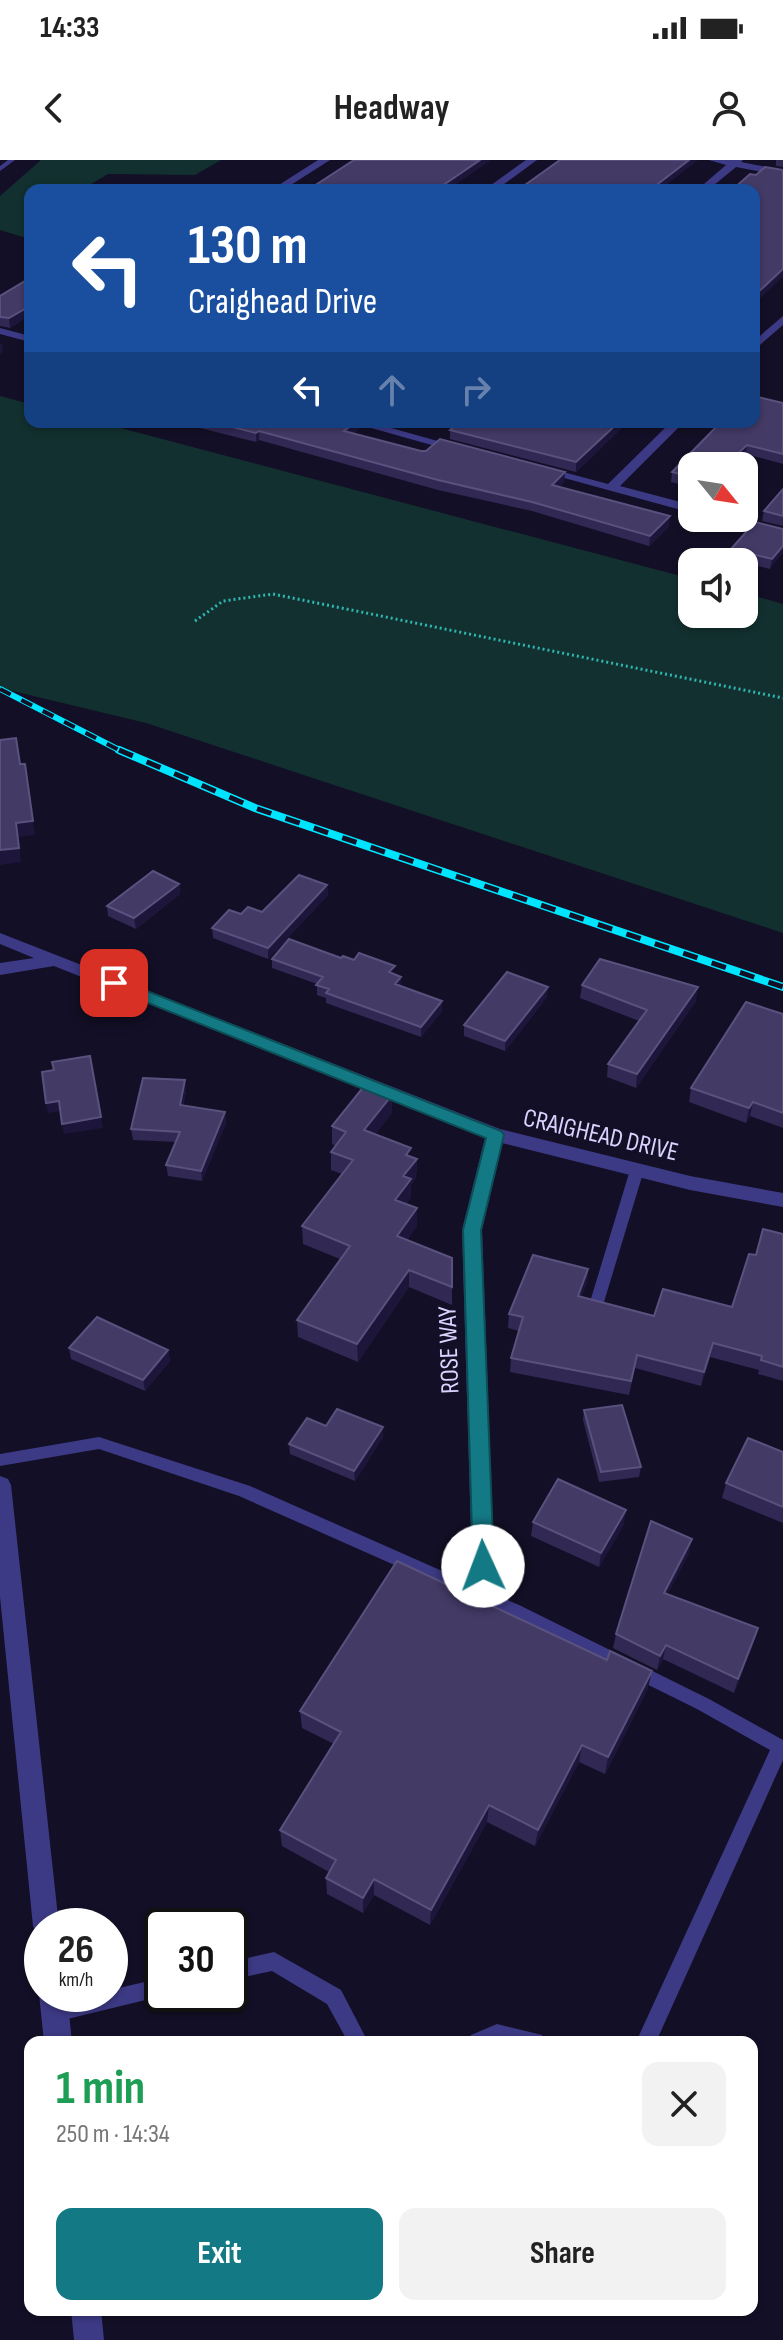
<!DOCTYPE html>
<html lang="en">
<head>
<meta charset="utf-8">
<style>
	:root { --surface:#fff; --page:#f2f2f2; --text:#222; --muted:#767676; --accent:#137a85 }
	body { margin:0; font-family:"Sofia Sans Condensed",sans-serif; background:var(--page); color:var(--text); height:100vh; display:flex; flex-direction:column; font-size:30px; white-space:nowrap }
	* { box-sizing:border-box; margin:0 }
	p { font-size:26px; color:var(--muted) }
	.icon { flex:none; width:44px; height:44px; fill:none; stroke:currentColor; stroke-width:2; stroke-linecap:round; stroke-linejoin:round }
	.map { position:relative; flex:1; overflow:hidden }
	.side { position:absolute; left:24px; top:1876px; width:734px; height:280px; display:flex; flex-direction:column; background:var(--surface); border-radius:16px; box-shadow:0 2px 6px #0004 }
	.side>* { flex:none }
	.guide { position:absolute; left:24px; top:24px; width:736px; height:244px; border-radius:16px; box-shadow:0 2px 6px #0004; background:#1a4fa0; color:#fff; overflow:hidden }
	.needle { width:52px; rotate:120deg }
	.tools { position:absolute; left:678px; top:292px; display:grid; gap:16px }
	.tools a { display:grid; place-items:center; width:80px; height:80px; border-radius:16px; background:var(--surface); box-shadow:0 2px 6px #0004; font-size:40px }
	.speed { position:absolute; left:24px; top:1748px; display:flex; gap:16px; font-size:40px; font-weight:700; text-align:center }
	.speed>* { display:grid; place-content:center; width:104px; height:104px; border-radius:50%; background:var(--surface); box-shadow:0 2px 6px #0004; line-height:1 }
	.speed small { font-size:20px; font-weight:400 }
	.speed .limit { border:4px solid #111; border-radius:12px; background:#fff; color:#111 }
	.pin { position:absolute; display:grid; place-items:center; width:68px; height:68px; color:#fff; margin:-34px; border-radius:16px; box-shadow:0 4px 12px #0006 }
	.me { position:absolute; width:88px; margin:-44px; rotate:358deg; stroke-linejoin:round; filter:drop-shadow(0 0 6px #0008) }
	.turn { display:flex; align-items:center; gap:28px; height:168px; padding:0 32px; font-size:36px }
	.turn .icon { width:104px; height:104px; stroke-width:2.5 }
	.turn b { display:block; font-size:56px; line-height:68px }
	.lanes { display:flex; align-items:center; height:76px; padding:0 32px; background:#0003; justify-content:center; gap:40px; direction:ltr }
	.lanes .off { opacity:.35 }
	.round { display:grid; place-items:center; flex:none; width:84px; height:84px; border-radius:16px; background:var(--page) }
	.head { display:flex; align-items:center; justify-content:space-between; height:136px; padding:0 32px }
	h1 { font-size:48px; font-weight:700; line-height:60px; color:#1e9e55 }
	.primary-button { display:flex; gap:16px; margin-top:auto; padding:16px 32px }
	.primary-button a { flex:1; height:92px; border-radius:16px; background:var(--accent); color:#fff; font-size:32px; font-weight:700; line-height:92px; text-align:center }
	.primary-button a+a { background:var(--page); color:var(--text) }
	.status { display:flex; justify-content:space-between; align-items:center; height:56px; padding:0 40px; background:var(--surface); direction:ltr }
	.status svg { height:22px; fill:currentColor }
	header { display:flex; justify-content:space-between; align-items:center; height:104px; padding:0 32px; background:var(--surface); font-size:36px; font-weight:700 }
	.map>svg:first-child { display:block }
</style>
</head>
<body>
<div class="status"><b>14:33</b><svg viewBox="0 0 49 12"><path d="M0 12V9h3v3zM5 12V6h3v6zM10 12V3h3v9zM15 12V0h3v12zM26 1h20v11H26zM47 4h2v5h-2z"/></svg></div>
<header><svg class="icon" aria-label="back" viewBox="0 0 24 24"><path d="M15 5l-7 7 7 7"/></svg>Headway<svg class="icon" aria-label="person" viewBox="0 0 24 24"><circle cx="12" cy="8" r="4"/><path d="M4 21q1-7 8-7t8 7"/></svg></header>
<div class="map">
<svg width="783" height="2180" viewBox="0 0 783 2180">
	<rect width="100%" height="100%" fill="#130f26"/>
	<!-- green -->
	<path fill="#12302f" d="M41,0H221L195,15L108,14L81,30H30V79L0,70V36Z
		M0,236L30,244V262H98L692,419V454H744V433L783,444V773L146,563L0,528Z"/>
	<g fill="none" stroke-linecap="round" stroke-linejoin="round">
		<!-- path -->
		<path stroke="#2fb8b0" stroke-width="3" stroke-dasharray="2 3" stroke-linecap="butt" d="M195,461L223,441L273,434L783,538"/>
		<!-- service -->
		<path fill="#3d3a85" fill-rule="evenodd" d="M8,0H15L0,11V6Z
			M637,1005L644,1010L604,1142L602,1146H592L590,1142L630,1010Z
			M99,1277L250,1326L519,1445L709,1539L783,1580V1600L656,1882H636L770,1590L697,1549L507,1455L239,1336L99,1289L0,1306V1294Z
			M274,1792L341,1830L368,1882H348L327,1844L272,1811L230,1820V1802Z
			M162,1818V1834H168L162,1836L55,1862L48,1859L45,1852L48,1845C68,1837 89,1834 110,1834V1830Z
			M497,1864L542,1875L545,1882H468L471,1875Z"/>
		<!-- minor -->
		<path fill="#3d3a85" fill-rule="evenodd" d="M318,0H330L283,30H271Z
			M526,0H537L496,30H484Z
			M709,0H743L741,2L783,10V16L736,7L708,30H697L726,5Z
			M783,156V165L754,190V181Z
			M0,168L30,176V182L0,174Z
			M350,262H370L466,289L460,293Z
			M671,262H684L620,326L692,345V353L535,310L541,306L608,324Z
			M719,358H741L783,369V377Z
			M0,773L500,969L690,1016L783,1033V1047L690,1030L502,983L482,1070L494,1406L491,1413L483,1416L475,1413L472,1406L462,1070L485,978L54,806L0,815V803L34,798L0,784Z
			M0,1316L8,1319L11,1325L59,1766H42V1777L37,1775L33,1766L0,1437Z
			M42,1828V1834H67L72,1882H44L39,1834Z
			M71,2150H101L104,2180H74Z"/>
		<!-- rail-far1 casing -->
		<g stroke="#00e5ff" stroke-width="6">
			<path id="rail-far1" d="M0,529L123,592"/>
		</g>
		<!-- rail casing -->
		<g stroke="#00e5ff" stroke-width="8">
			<path id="rail" d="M119,590L255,648L783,827"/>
		</g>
		<!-- rail-far1 -->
		<use href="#rail-far1" stroke="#130f26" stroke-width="4" stroke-dasharray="12" stroke-linecap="butt"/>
		<!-- rail -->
		<use href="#rail" stroke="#130f26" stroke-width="5" stroke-dasharray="15" stroke-linecap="butt"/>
	</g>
	<!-- wall -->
	<path fill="#312854" d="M776,0H783V7L776,6Z
		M30,118V155L10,168L0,166V136Z
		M783,243V304L746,294L734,306H692V327L671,322L672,312Z
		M176,262H360V268L353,274L421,291L565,312L564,322L559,327L669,366L649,386L532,351L438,330L259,280L256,282Z
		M628,262L576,312L450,279V270Z
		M783,329V366L762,361L764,351Z
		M783,369L770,409L730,399L731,389Z
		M179,724L180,734L136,769L108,756L107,746Z
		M327,725L328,735L268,799L213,778L212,768L241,754L262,752Z
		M341,798L395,815L401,826L442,851L421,877L326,843V838L317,835V824L272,808V799Z
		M582,825L696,841L636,928L607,917L608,904L639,861L580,838Z
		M547,837L505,891L464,876V865Z
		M783,854V968L750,956L746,963L689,942L691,928Z
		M186,931L183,946L225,952L226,963L202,1021L168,1016L166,1005L176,982L133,980L131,969Z
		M392,953L375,974L411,997L417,999L416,1017L411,1025V1037L406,1044L417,1066L407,1080L452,1127V1145L409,1127L358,1202L298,1177L297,1160L340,1099L303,1084L302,1066L342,1014L331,1010V992L336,986L332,984V966Z
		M783,1074V1221L758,1214L759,1210L710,1197L701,1226L635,1208L629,1235L510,1212L511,1198L519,1171L508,1168L509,1154L588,1109L587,1123L581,1137L654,1156L732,1147L756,1095Z
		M69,1188L168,1190L170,1201L145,1231L71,1199Z
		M584,1250L641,1307L639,1317L599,1322L583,1260Z
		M326,1266L383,1267V1277L355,1321L290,1294L289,1284Z
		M783,1292V1363L722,1338L726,1323Z
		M533,1362L624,1364L599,1407L531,1376Z
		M689,1393L667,1435L754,1482L734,1533L663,1499L657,1510L613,1488L616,1474Z
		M648,1528L605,1614L579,1602L535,1686L487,1662L430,1765L374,1735L363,1753L327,1734L326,1718L329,1712L282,1686L280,1670L334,1584L302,1568L300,1551Z"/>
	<!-- shaded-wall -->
	<path fill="#1d163a" d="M480,0H491L448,30H436Z
		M689,0H698L660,30H650Z
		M783,109V117L754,144V136Z
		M30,146V155L10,168L9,158Z
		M2,183L3,192L0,194V184Z
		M356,262H360V268L345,281L344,271Z
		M619,262H628L576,312V302Z
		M259,271V280L256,282V273Z
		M747,285L746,294L732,306L733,298Z
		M725,296L723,306H716Z
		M565,312L564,322L551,334L552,325Z
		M670,356L669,366L649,386L650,376Z
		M783,386V393L770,409L772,399Z
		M25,604L35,675L18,677L21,702L0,705V690L16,663Z
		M179,724L180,734L136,769L134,758Z
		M327,725L328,735L268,799V788Z
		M401,817V827L395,824Z
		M548,827L547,837L505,891V881Z
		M698,827L696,841L636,928L637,914Z
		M442,841V851L421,877V867Z
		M185,920L186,931L181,956L180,945Z
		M392,935V953L365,988L364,970Z
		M59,941L61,951L48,953L46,943Z
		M753,942L750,956L746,963L749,948Z
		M225,952L226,963L202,1021L201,1011Z
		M101,957L103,968L64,974L62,964Z
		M417,999L416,1017L411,1025V1037L395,1058V1040L403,1016Z
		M417,1048V1066L397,1094V1076Z
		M588,1109L587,1123L576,1150L578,1136Z
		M409,1110V1127L358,1202L357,1184Z
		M713,1183L710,1197L701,1226L704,1212Z
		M168,1190L170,1201L145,1231L143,1220Z
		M383,1267V1277L355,1321L354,1311Z
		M626,1350L624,1364L599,1407L601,1393Z
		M692,1379L689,1393L661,1447L664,1433Z
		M758,1468L754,1482L734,1533L738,1519Z
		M666,1485L663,1499L657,1510L660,1496Z
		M652,1511L648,1528L605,1614L608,1597Z
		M582,1585L579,1602L535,1686L538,1670Z
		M489,1645L487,1662L430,1765L431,1750Z
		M374,1719V1735L363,1753V1738Z"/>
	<!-- building -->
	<path fill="#433a66" stroke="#5a527e" stroke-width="2" d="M354,0H480L436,30H308Z
		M560,0H689L650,30H518Z
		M765,7L783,10V109L754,136V30H732L750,14L756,15Z
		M30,118V146L9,158L0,157V136Z
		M754,236L783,243V294L747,285L733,298L725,296L716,306H692V317L672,312L721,262H754Z
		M213,262H356L344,271L421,291H426L440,279L565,312L552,325L670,356L650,376L532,342L438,320L259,271L256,273Z
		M460,262H619L576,302L450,270Z
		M783,329V356L764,351Z
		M755,362L783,369V386L772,399L731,389Z
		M16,578L20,604H25L33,661L16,663L19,688L0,690V580Z
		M153,711L179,724L134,758L107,746Z
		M299,715L327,725L268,788L212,768L229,750L241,754L248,747L262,752Z
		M289,779L341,798L343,796L354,800L359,793L395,806L389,812L401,817L395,824L442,841L421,867L326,833L329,829L316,825L323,817L272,799Z
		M600,799L698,827L637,914L608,904L647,850L582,825Z
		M507,812L548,827L505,881L464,865Z
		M746,842L783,854V953L753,942L749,948L691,928Z
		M90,896L101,957L62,964L59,941L46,943L42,912L54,910L52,902Z
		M143,918L185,920L180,945L225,952L201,1011L166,1005L180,972L131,969Z
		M365,925L392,935L364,970L411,988L406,995L417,999L403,1016L411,1019L395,1040L417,1048L397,1076L452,1098V1127L409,1110L357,1184L297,1160L350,1086L302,1066L353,1000L331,992L346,972L332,966Z
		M763,1069L783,1074V1207L761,1200L762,1196L713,1183L704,1212L637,1195L631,1221L511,1198L523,1157L509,1154L533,1095L588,1109L578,1136L654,1156L663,1129L732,1147L749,1094L756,1095Z
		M97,1157L168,1190L143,1220L69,1188Z
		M622,1245L641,1307L601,1312L584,1250Z
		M337,1249L383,1267L354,1311L289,1284L307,1258L326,1266Z
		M748,1278L783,1292V1347L726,1323Z
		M558,1319L626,1350L601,1393L533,1362Z
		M651,1361L692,1379L664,1433L758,1468L738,1519L666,1485L660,1496L616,1474Z
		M397,1401L607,1500L610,1491L652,1511L608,1597L582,1585L538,1670L489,1645L431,1750L374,1719L363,1738L326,1718L336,1700L280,1670L341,1572L300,1551Z"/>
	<!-- route -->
	<path fill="#137a85" stroke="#0c4f56" stroke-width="2" d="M114,818L501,971L504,975L481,1070L494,1406L491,1412L483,1415L476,1412L473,1406L463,1070L486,978L108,827L106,823Z"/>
	<g text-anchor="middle" stroke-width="7" stroke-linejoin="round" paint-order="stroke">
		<!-- street labels -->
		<g font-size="26" fill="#d9d4ff" stroke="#130f26">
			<text transform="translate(601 974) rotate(13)" y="9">CRAIGHEAD DRIVE</text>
			<text transform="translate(448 1190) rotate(-92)" y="9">ROSE WAY</text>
		</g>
	</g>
</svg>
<div class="tools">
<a><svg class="needle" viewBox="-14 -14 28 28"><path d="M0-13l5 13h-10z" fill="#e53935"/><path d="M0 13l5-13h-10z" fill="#767676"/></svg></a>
<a><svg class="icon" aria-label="sound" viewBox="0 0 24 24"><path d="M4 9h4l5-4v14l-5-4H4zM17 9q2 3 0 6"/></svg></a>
</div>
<div class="speed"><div>26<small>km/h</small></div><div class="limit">30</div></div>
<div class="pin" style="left:114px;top:823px;background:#d93025"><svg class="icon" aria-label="arrive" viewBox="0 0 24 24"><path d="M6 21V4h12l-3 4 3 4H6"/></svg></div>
<svg class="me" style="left:483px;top:1406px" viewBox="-20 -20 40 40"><circle r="19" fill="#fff"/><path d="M0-13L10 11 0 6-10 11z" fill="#137a85"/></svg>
<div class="guide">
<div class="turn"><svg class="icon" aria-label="left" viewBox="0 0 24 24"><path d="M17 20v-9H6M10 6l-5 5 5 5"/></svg><div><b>130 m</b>Craighead Drive</div></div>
<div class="lanes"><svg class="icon" aria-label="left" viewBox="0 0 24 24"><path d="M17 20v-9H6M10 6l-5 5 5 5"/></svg><svg class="icon off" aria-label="ahead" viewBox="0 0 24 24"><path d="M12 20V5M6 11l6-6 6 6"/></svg><svg class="icon off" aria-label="right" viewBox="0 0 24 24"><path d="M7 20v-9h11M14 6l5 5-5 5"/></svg></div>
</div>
<section class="side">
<div class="head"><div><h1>1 min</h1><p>250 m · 14:34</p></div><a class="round"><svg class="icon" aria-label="close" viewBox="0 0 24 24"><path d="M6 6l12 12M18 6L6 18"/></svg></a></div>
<div class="primary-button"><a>Exit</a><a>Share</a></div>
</section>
</div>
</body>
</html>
